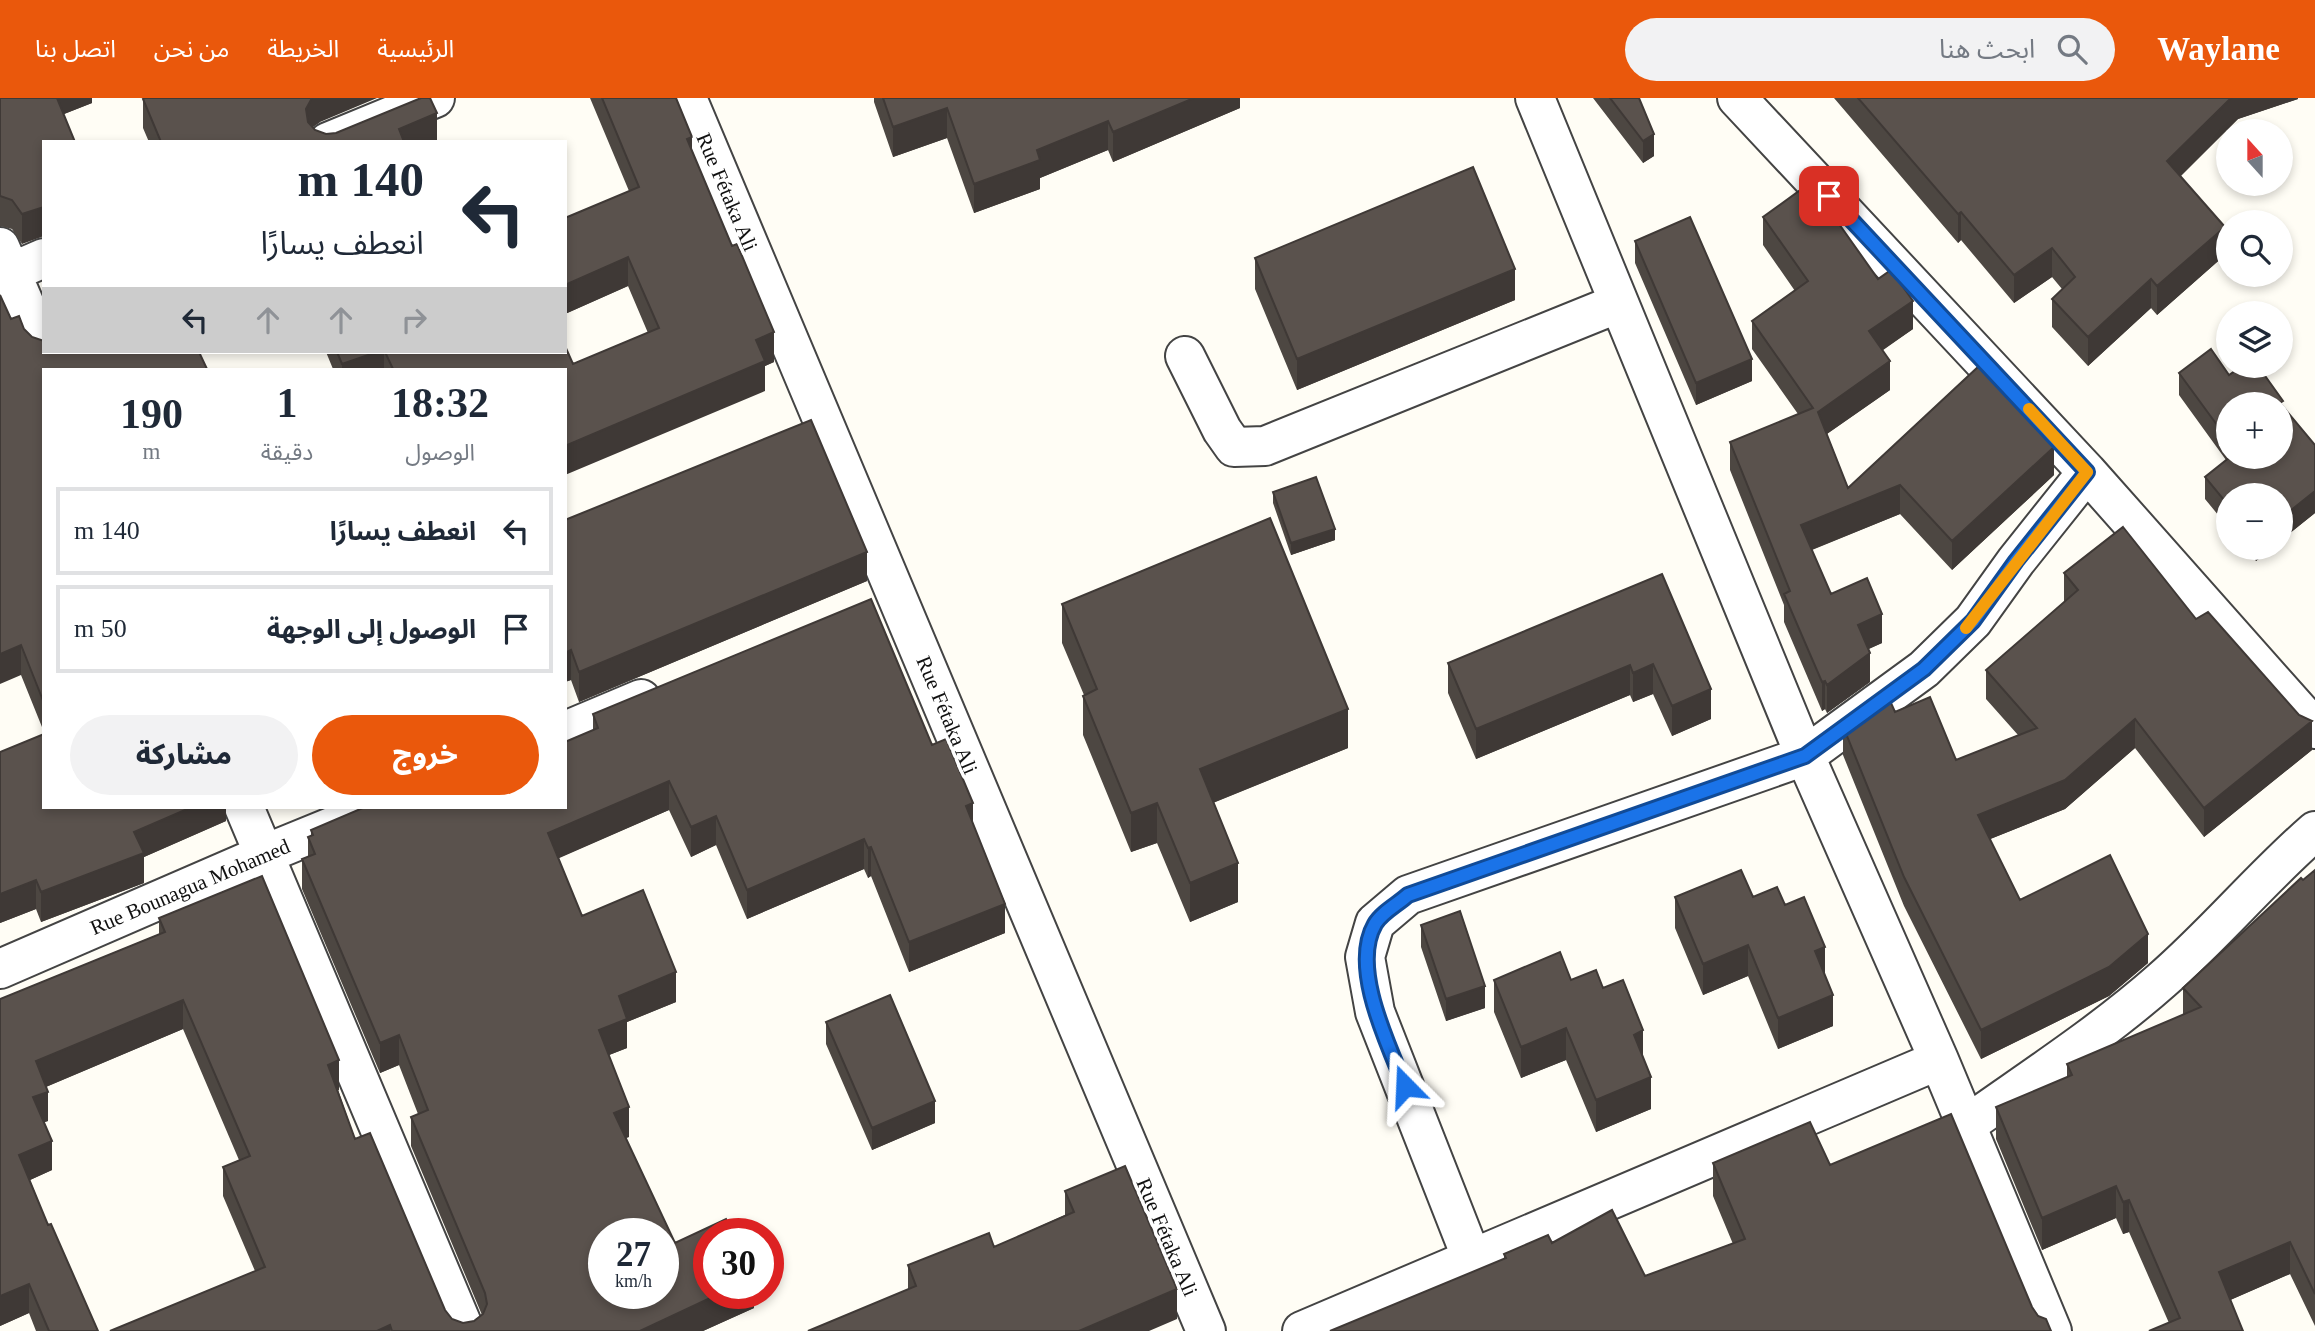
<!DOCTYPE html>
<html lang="ar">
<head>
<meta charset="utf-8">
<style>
	:root { --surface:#fff; --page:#f2f2f3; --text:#1f2937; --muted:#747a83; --line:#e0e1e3; --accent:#ea580c }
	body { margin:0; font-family:"Times New Roman","Noto Sans Arabic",serif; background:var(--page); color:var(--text); direction:rtl; height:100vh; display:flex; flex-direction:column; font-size:26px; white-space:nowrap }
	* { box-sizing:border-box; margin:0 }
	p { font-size:23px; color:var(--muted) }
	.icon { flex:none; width:38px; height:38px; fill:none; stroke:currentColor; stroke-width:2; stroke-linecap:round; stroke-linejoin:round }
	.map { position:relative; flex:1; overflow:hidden; direction:ltr }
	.side { position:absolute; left:42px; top:270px; width:525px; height:441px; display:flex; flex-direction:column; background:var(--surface); border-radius:0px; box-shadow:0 4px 10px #0003; direction:rtl }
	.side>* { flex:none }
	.top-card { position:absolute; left:42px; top:42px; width:525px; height:214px; border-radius:0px; box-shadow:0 4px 10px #0003; direction:rtl; background:#fff; color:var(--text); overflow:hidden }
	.needle { width:46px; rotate:339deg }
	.fabs { position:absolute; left:2216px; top:21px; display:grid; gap:14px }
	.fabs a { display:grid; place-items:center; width:77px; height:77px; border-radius:50%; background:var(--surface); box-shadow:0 4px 10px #0003; font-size:35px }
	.speed { position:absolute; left:588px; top:1120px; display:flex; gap:14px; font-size:35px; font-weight:700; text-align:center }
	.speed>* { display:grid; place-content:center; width:91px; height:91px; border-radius:50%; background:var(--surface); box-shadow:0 4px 10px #0003; line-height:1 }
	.speed small { font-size:18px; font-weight:400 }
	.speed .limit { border:10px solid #d22; background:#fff; color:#111 }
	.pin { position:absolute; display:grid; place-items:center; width:60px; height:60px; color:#fff; margin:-30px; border-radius:14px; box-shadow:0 4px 10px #0006 }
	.me { position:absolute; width:77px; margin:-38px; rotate:339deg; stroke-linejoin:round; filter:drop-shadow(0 0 5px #0008) }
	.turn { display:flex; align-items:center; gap:24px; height:147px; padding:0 28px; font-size:32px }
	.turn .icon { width:91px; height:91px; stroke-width:2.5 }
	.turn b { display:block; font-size:49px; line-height:60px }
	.lanes { display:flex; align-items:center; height:66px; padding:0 28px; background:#0003; justify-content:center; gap:35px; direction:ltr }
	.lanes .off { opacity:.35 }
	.eta { display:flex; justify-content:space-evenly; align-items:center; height:119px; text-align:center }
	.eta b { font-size:42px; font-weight:800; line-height:49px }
	.cta { display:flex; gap:14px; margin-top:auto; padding:14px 28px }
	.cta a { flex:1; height:80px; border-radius:42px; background:var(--accent); color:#fff; font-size:28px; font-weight:800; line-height:80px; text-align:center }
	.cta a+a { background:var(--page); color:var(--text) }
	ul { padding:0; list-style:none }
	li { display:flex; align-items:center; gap:21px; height:88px; margin:0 14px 10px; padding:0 14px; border:4px solid var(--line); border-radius:0px }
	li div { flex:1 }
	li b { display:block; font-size:26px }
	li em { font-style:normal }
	header { display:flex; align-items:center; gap:42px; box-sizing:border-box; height:98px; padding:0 35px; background:var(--accent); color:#fff }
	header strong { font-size:33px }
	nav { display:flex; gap:38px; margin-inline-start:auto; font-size:24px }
	.search { width:490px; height:63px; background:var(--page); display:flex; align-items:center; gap:18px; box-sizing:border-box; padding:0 24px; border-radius:38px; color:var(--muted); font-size:26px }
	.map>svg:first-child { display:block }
</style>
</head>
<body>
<header>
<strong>Waylane</strong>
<div class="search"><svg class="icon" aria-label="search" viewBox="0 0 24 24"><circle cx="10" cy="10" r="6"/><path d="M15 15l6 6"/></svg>ابحث هنا</div>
<nav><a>الرئيسية</a><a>الخريطة</a><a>من نحن</a><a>اتصل بنا</a></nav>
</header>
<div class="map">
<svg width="2315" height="1233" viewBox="0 0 2315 1233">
	<rect width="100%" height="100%" fill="#fffdf5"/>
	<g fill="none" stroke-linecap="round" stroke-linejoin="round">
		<!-- minor casing -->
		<g stroke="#444" stroke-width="42">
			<path id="minor" d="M687,0L1206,1233
				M1535,0L1805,658L1939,962L2052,1233
				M1737,0L2087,374L2315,631
				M328,44L435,0
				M0,149L44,251
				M0,179L44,160
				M1185,258L1222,332L1234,349L1265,348L1619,205
				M565,633L641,601
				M244,709L465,1233
				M0,871L265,756L380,709
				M1965,1028C2031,981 2101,936 2162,882C2216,835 2261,780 2315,733
				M1472,1161L1375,914L1365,859L1375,825L1408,797L1805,658L1924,571L1973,523L2016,463L2087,374
				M1302,1233L1939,962"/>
		</g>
		<!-- minor -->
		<use href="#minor" stroke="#fff" stroke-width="38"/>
	</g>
	<!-- wall -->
	<path fill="#4d4742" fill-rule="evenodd" d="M0,0H92V5L64,16L22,146L12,131L0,128Z
		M590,0H676L692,53L774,264L765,268V293L565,271H333L326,254H565L573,266L648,235L628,188L565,216L629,93Z
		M874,0H1240V10L1113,64L1108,52L1040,80V91L974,115L947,40L893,59L874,4Z
		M1593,0H1639L1654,58L1643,65Z
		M1834,0H2298V1L2238,21L2181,78L2225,157L2157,217L2151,210L2088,268L2052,229V201L2062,191L2052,179L2014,205L1961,142L1958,145Z
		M143,1L320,24L313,29L315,32L326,36L437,44H149L143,30Z
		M1763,119L1913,231L1882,252L1890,292L1827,336L1848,390L2054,377L1952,472L1900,416L1812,452L1831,496L1882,545L1868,551L1870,584L1827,615L1825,611L1822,613L1784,524V507L1730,372V344L1798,316L1752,251V223L1795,193L1763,147Z
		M1635,143L1752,283L1696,307L1635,165Z
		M1255,160L1515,202L1297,292L1255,191Z
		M11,221L24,231L32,239L42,243L44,271V634L21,577Z
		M2179,275L2229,277L2283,308L2315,347V415L2280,443V397H2228V429L2205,401V379L2226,362L2179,297ZM2228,306L2280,359H2228Z
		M1273,394L1335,442L1291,457L1273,405Z
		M565,422L867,483L579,604L571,582L565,584Z
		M2245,450H2273L2256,463Z
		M2064,475L2196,521L2312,652L2204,739L2135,650L2065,711L1990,741L2020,802L2148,865L2109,898L1981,961L1904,808L1843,657V628L1895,614L1956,662L2018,637L1986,601V572L2064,504Z
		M1662,476L1711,621L1672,638L1653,596L1633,604L1630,597L1476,661L1448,595V565Z
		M1062,506L1348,650L1213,705L1238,804L1190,824L1157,745L1131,754L1083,637V598L1084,597L1062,545Z
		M593,616L932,647L973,725L1005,835L909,874L871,778L868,780L864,771L747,821L716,747L691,759L669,712L558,760L582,818L676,904L627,924V950L609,957L629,1039L625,1040L675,1145L754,1195V1210L703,1233H110L255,1173L223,1098V1069L239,1062L183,931L46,989L48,1023L44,1024L52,1072L30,1082L48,1127L98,1233H36L29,1215L0,1228V901L159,836V820L339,992H338L355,1041L445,1212L452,1221L463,1225L474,1223L482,1217L411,1048V1019L418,1016L399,967L380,975L302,791V761L308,759V739L311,738V732L565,709L593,632Z
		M0,654L226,709V723L144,759V785L41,824L36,811L0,825Z
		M2315,772V1228L2290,1176L2230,1202L2169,1225L2129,1134L2123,1136L2116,1120L2042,1152L1996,1041V1009L2067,979V966L2183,917V890Z
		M1675,799H1753L1785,807L1825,877L1833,928L1778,951L1748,878L1703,897L1675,830Z
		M1421,827L1485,910L1446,923L1421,849Z
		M1494,882H1571L1603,890L1643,960L1651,1011L1596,1034L1566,962L1521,980L1494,914Z
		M826,924L935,1025L872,1052L826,946Z
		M1713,1065L1830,1067L2032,1209L2051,1233L1504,1161V1156L1552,1145L1645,1178L1733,1146L1713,1098Z
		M1065,1093L1177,1221L908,1192V1167L994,1149L1065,1117Z"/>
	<!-- shaded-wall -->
	<path fill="#3f3936" d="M54,0H92V5L54,20Z
		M312,0H377L320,24L311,30L306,40V11Z
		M1194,0H1240V10L1113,64V34Z
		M2231,0H2298V1L2238,21L2167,91V63Z
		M947,10V40L893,59V29Z
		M437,15V44H399V31Z
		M1108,23V52L1040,80V91L974,115V86L1037,52Z
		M1654,36V58L1643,65V43Z
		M692,39V68L687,41Z
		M44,109V138L22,146V116Z
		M1961,114V142L1958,145V116Z
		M2225,129V157L2157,217V188Z
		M2052,150V179L2014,205V177Z
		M628,159V188L565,216V187Z
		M1515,171V202L1297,292V261Z
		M2151,181V210L2088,268V239Z
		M1913,203V231L1869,262V233Z
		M774,234V264L765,268V293L565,377V348L756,242Z
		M377,254H384V271H342V266Z
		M1752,261V283L1696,307V285Z
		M1890,263V292L1818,342V314Z
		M2054,349V377L1952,472V443Z
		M1900,387V416L1801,456V427Z
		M2315,393V415L2280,443V421Z
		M1335,431V442L1291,457V445Z
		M2256,450H2273L2256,463Z
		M867,454V483L579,604V574Z
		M1882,516V545L1858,556V527Z
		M21,547V577L0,586V556Z
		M571,552V582L565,584V555Z
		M1870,555V584L1827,615V587Z
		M1653,566V596L1633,604V575Z
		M1630,567V597L1476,661V631Z
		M1825,583V611L1822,613V584Z
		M1711,591V621L1672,638V608Z
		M1348,611V650L1200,710V671Z
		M2135,621V650L2065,711L1978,746V717Z
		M2312,623V652L2204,739V710Z
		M669,683V712L548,765V735Z
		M973,705V735L966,708Z
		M1157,705V745L1131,754V715Z
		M192,709H226V723L144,759V785L41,824V794L134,734Z
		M716,718V747L691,759V729Z
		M864,741V771L747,821V792Z
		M871,749V778L868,780V750Z
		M1238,765V804L1190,824V785Z
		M36,782V811L0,825V796Z
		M1005,806V835L909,874V844Z
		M2148,836V865L2109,898L1981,961V932Z
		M1748,847V878L1703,897V866Z
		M1825,849V881L1815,853Z
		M676,874V904L627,924V950L599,961V932L619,898Z
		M1485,888V910L1446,923V901Z
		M1833,897V928L1778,951V920Z
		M183,902V931L36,993V963Z
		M1566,930V962L1521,980V949Z
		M1643,932V963L1634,937Z
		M399,937V967L380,975V945Z
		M339,962V992L328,996V967Z
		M1651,979V1011L1596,1034V1002Z
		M48,994V1023L33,1028V999Z
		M935,1003V1025L872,1052V1030Z
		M629,1009V1039L614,1044V1015Z
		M52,1043V1072L19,1087V1057Z
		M2116,1088V1120L2042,1152V1120Z
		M2129,1102V1134L2123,1136V1104Z
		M2290,1144V1176L2219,1207V1174Z
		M29,1186V1215L0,1228V1198Z
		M1177,1191V1221L1149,1233H1079Z
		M721,1195H754V1210L703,1233H640Z
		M390,1227V1233H377Z"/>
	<!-- building -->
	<path fill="#5a524d" stroke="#3f3936" stroke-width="2" fill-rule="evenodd" d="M0,0H57L75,44H44V109L22,116L12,102L0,98Z
		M145,0H312L306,11L308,24L315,32L326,36L336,35L421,0H430L437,15L399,31L404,44H161L143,1Z
		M602,0H676L692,39L687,41L732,148L737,146L774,234L756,242L765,263L565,348V271H393L385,254H565V248L573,266L659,230L628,159L565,187V120L639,89Z
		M883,0H1194L1113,34L1108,23L1037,52L1040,62L974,86L947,10L893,29Z
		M1610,0H1639L1654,36L1643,43Z
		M1858,0H2231L2167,63L2225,129L2157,188L2151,181L2088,239L2052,201L2075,179L2052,150L2014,177L1961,114L1958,116Z
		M1473,69L1515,171L1297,261L1255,160Z
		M1810,85L1878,181L1891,172L1913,203L1869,233L1890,263L1818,314L1848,390L1979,268L2054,349L1952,443L1900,387L1801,427L1831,496L1867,480L1882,516L1858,527L1870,555L1827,587L1825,583L1822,584L1784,496L1790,493L1730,344L1813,310L1752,223L1808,183L1763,119Z
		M1690,119L1752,261L1696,285L1635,143Z
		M0,197L11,221L19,218L24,231L32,239L44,243V254H199L207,271H44V605L21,547L0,556Z
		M2211,251L2229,277L2242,268H2258L2283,303L2280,305L2315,347V393L2280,421V397H2228V407L2205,379L2230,359H2280V306H2228V342L2179,275Z
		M337,254H377L342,266Z
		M811,322L867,454L579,574L571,552L565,555V422Z
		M1316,379L1335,431L1291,445L1273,394Z
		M1270,420L1348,611L1200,671L1238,765L1190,785L1157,705L1131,715L1083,598L1097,591L1062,506Z
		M2123,429L2196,521L2208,514L2299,617L2312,623L2204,710L2135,621L2065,682L1978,717L2020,802L2110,757L2148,836L2109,869L1981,932L1904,779L1843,628L1887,596L1895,614L1930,599L1956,662L2037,630L1986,572L2078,492L2064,475Z
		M1662,476L1711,591L1672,608L1653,566L1633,575L1630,567L1476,631L1448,565Z
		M871,501L932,647L946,641L973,705L966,708L1005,806L909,844L871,749L868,750L864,741L747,792L716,718L691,729L669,683L548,735L582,818L643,792L676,874L619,898L627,921L599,932L629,1009L614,1015L675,1145L726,1121L733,1136H709V1195H721L640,1233H392L390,1227L377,1233H110L265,1169L223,1069L250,1058L183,902L36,963L48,994L33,999L52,1043L19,1057L48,1127L51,1126L98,1233H49L29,1186L0,1198V901L165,834L159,820L262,778L339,962L328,967L355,1041L370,1035L445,1212L452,1221L463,1225L474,1223L483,1216L487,1206L485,1195L411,1019L428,1012L399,937L380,945L302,761L315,756L308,739L313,737L311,732L365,709H565V644L598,630L593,616ZM604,1136H663V1195H604Z
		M44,636V709H192L134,734L144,755L41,794L36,782L0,796V654Z
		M1741,772L1753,799L1777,789L1785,807L1804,799L1825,849L1815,853L1833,897L1778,920L1748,847L1703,866L1675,799Z
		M2315,772V1196L2290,1144L2219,1174L2243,1233H2149L2180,1220L2129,1102L2123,1104L2116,1088L2042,1120L1996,1009L2072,977L2067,966L2201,909L2183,890L2301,780L2303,782Z
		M1460,813L1485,888L1446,901L1421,827Z
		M1560,854L1571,882L1596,872L1603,890L1623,882L1643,932L1634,937L1651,979L1596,1002L1566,930L1521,949L1494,882Z
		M890,897L935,1003L872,1030L826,924Z
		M1951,1016L2032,1209L2038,1218L2046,1221L2051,1233H1330L1506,1160L1504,1156L1548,1137L1552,1145L1612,1112L1645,1178L1745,1141L1713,1065L1810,1024L1830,1067Z
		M1125,1068L1177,1191L1079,1233H808L916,1188L908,1167L989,1135L994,1149L1074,1114L1065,1093Z"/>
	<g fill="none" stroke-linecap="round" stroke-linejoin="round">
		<!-- route casing -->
		<g stroke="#114b97" stroke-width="18">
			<path id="route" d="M1405,988C1388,946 1350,869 1375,826C1381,815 1398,806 1408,797L1805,658L1924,571L1973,523L2016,463L2087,374L1829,98"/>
		</g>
		<!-- route -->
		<use href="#route" stroke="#1a73e8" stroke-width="12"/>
		<!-- slow -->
		<path stroke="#f59e0b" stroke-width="12" d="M1966,530L2087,374L2029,311"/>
	</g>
	<g text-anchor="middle" stroke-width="7" stroke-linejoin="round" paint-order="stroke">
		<!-- street labels -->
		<g font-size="21" fill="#111" stroke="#fff">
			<text transform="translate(727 94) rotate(67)" y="7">Rue Fétaka Ali</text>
			<text transform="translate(947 617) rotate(67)" y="7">Rue Fétaka Ali</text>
			<text transform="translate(190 789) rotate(-23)" y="7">Rue Bounagua Mohamed</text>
			<text transform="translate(1167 1139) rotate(67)" y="7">Rue Fétaka Ali</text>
		</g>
	</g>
</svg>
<div class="fabs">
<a><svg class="needle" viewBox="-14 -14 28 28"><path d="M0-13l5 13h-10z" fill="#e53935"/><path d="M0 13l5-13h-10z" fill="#747a83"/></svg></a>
<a><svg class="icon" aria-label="search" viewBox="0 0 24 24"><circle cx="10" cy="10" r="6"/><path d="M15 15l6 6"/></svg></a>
<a><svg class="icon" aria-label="layers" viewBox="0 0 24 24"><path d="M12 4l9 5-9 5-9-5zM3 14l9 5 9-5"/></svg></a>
<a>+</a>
<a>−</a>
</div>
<div class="speed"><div>27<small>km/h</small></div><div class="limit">30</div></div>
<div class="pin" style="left:1829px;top:98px;background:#d93025"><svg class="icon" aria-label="arrive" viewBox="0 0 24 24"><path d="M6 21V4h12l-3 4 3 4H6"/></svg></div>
<svg class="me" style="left:1405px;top:988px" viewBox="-20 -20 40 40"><path d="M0-17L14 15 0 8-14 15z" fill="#1a73e8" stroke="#fff" stroke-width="4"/></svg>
<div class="top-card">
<div class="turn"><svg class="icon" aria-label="left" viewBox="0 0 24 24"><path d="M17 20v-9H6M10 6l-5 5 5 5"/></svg><div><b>140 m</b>انعطف يسارًا</div></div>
<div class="lanes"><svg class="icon" aria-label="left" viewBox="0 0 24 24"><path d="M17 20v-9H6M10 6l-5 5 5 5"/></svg><svg class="icon off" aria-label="ahead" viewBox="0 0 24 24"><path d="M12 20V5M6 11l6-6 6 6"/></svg><svg class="icon off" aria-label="ahead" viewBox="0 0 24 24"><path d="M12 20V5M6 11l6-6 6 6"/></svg><svg class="icon off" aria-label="right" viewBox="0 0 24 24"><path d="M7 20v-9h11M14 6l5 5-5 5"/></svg></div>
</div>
<section class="side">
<div class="eta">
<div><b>18:32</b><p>الوصول</p></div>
<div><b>1</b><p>دقيقة</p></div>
<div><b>190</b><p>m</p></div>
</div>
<ul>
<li><svg class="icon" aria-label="left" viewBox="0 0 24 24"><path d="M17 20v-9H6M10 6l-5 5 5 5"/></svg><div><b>انعطف يسارًا</b></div><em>140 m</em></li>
<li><svg class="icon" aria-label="arrive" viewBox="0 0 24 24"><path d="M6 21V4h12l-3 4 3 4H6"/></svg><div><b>الوصول إلى الوجهة</b></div><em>50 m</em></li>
</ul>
<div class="cta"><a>خروج</a><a>مشاركة</a></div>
</section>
</div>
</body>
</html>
